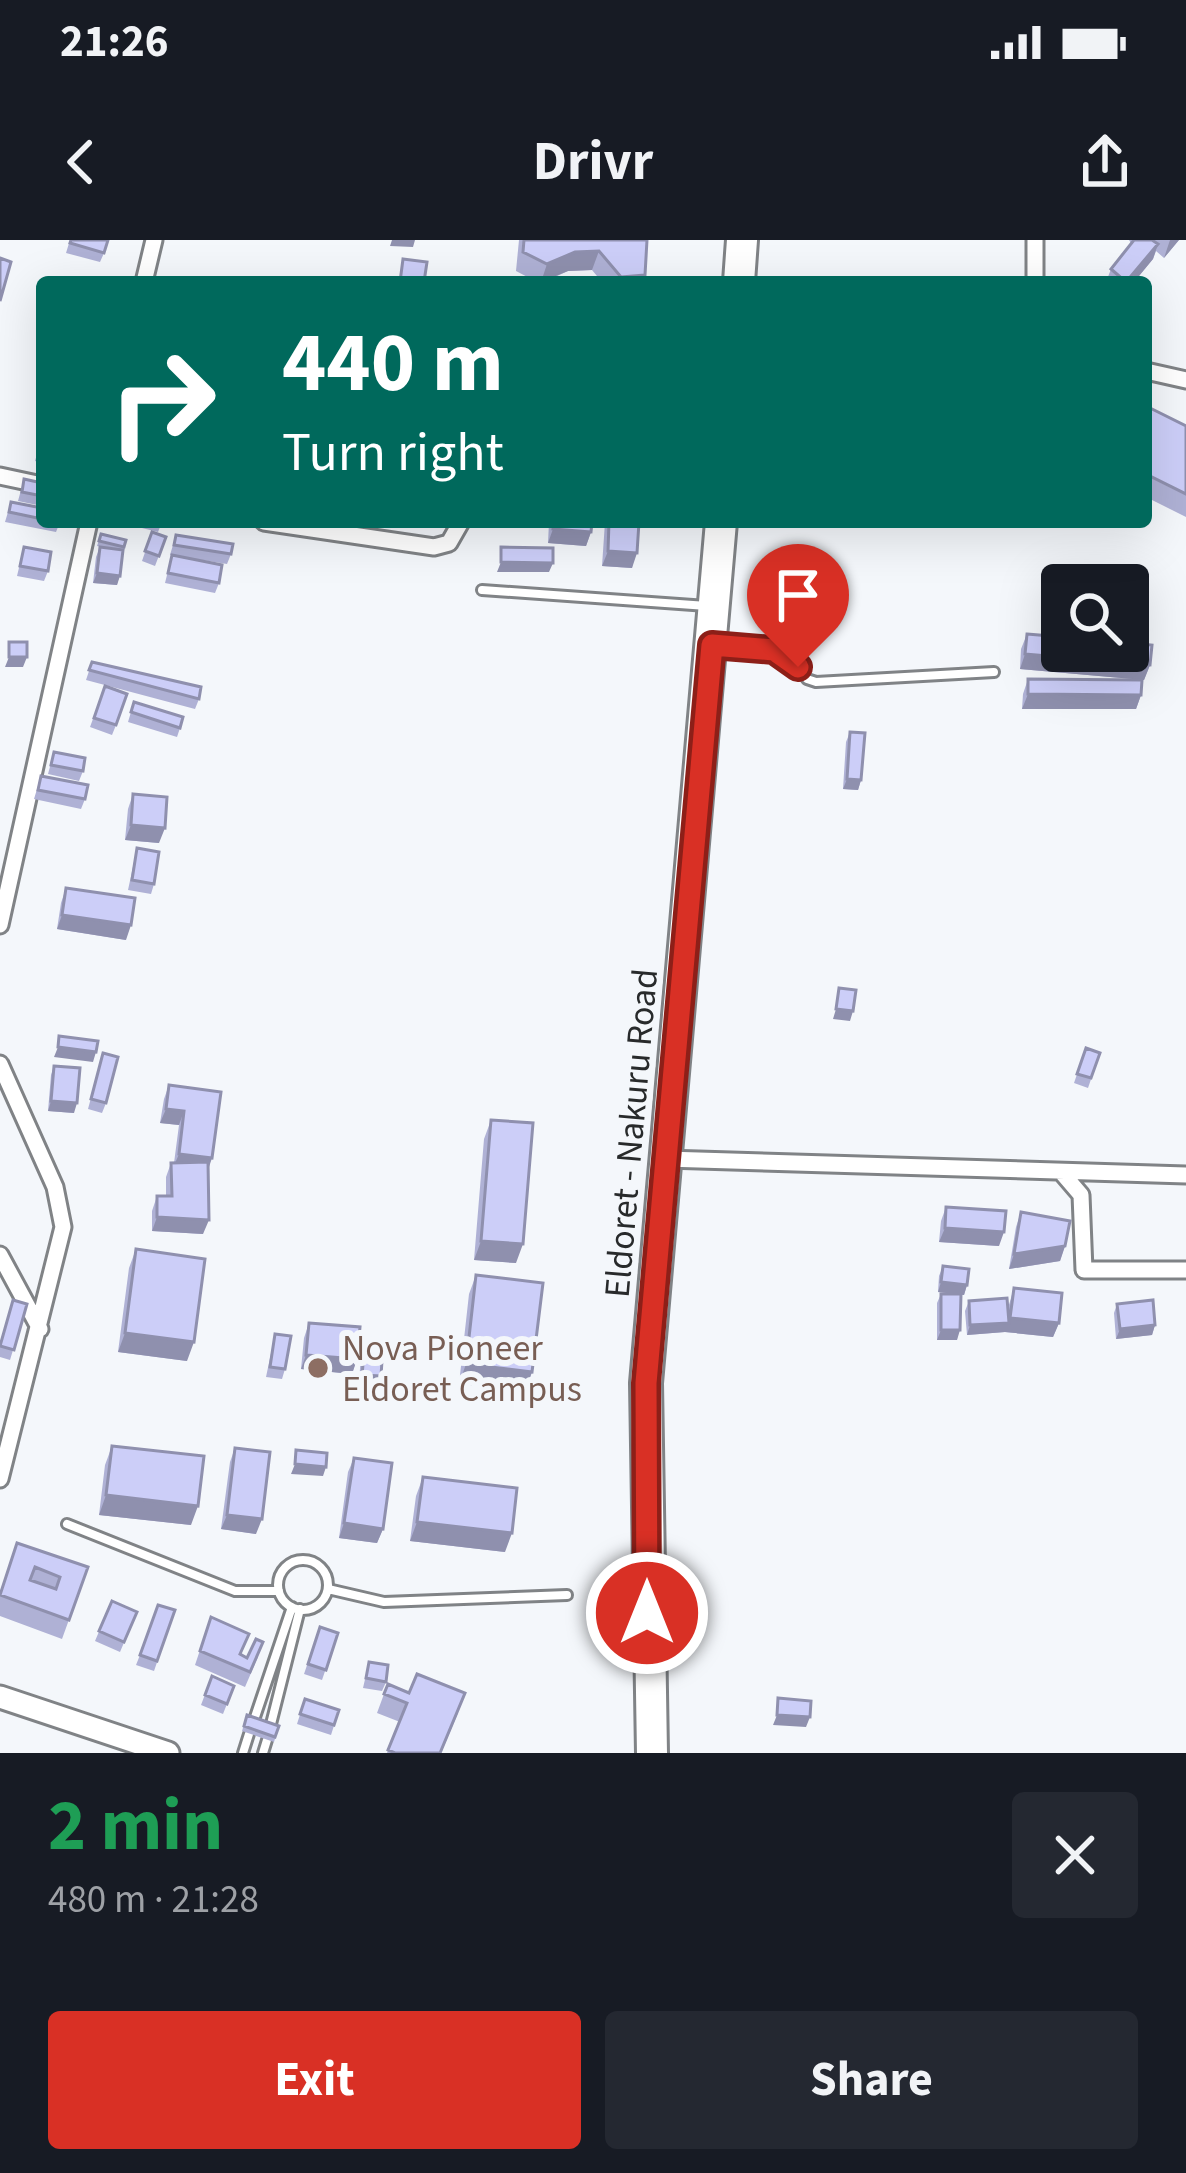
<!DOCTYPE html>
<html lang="en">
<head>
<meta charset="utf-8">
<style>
	:root { --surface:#171b24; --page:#242831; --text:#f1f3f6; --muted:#9ea1a6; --accent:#d93025 }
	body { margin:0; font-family:"Source Sans 3",sans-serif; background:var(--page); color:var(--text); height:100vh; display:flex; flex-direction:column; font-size:45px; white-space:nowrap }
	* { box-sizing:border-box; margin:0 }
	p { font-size:39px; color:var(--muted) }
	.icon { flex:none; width:66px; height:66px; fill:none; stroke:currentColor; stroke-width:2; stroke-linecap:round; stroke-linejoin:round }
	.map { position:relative; height:1513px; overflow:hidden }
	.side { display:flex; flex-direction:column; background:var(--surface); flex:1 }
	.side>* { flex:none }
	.guide { position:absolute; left:36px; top:36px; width:1116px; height:252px; border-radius:12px; box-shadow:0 12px 48px #0002; background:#00695c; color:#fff; overflow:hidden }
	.controls { position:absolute; left:1041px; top:324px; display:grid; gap:24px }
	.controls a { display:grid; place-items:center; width:108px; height:108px; border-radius:12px; background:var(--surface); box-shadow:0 12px 48px #0002; font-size:60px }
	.pin { position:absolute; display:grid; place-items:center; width:102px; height:102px; color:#fff; margin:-123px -51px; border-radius:50% 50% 50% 0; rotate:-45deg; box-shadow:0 0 12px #0007 }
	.pin .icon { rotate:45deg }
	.me { position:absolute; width:132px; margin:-66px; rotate:0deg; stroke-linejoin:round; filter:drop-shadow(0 0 9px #0008) }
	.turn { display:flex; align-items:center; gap:42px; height:252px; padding:0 48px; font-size:54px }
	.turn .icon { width:156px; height:156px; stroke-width:2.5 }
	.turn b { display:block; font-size:84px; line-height:102px }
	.round { display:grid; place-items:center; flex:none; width:126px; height:126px; border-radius:12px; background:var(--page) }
	.head { display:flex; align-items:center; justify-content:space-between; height:204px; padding:0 48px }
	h1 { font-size:72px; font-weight:700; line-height:90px; color:#1e9e55 }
	.primary-button { display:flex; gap:24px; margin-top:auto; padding:24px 48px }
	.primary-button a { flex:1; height:138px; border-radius:12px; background:var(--accent); color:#fff; font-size:48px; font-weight:700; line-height:138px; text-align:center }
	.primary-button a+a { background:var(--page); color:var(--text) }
	.status { display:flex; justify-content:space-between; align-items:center; height:84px; padding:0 60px; background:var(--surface); direction:ltr }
	.status svg { height:33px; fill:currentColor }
	header { display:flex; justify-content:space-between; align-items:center; height:156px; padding:0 48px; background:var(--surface); font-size:54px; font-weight:700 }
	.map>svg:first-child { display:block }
</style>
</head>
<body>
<div class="status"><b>21:26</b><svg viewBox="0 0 49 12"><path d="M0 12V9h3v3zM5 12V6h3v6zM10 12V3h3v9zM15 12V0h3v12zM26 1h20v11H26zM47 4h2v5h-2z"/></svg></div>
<header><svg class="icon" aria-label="back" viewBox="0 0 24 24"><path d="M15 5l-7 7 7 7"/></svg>Drivr<svg class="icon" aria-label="share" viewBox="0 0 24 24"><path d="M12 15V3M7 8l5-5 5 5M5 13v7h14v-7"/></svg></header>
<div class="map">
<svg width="1186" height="1513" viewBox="0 0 1186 1513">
	<rect width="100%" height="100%" fill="#f4f7fb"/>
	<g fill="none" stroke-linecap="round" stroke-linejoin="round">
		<!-- lane casing -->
		<g stroke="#808386" stroke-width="14">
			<path id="lane" d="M482,350L707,366
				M719,405L788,414L807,439L816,442L994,432
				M67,1284L235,1351H279
				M278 1345a25 25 0 1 1 50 0a25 25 0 1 1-50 0Z
				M328,1349L384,1362L567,1355
				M253,1483L292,1367
				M270,1488L300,1369
				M243,1513L249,1494
				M263,1513L267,1500"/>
		</g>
		<!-- street casing -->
		<g stroke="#808386" stroke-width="21">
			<path id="street" d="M144,42L154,0
				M1035,42V0
				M1146,131L1186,140
				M0,236L42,245
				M264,282L434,307L449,303L461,282
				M0,685L89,282
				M0,824L55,947L63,987L0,1239
				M666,919L1186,935
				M1063,934L1081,955L1084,1030H1186
				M0,1015L40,1089"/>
		</g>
		<!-- secondary casing -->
		<g stroke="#808386" stroke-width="27">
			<path id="secondary" d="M0,1457L168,1513"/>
		</g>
		<!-- highway casing -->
		<g stroke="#808386" stroke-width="36">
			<path id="highway" d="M739,42L742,0
				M652,1513L646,1143L721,282"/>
		</g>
		<!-- lane -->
		<use href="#lane" stroke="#fff" stroke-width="8"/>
		<!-- street -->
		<use href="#street" stroke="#fff" stroke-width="15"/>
		<!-- secondary -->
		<use href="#secondary" stroke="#fff" stroke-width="21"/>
		<!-- highway -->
		<use href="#highway" stroke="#fff" stroke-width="30"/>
	</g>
	<!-- wall -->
	<path fill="#afb1d5" d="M70,0L104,13L100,22L66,13Z
		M519,0H647L645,35L643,42H602L592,30L568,31L544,42H537L516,31Z
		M1129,0H1179L1164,18L1156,11L1153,19L1134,42H1106L1111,29L1131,3Z
		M1146,166L1186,186V277L1146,257Z
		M42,197V223L35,221Z
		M24,239L42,243V266L18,261Z
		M11,262L42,268V282H60L56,292L5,282Z
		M118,282H162L158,292Z
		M549,282H592L591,292L586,306L548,303Z
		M605,282H639L632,328L602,326Z
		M152,292L166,297L155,326L142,321Z
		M101,294L126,300L117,345L93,343L96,317L100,307L108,308L97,306Z
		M176,295L231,314L227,324L170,315Z
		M24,307L48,331L44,341L17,336Z
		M172,315L219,343L215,353L165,343Z
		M1027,394L1150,425L1144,440L1020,429L1021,409Z
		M92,422L199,459L195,469L86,440Z
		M1028,439L1141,455L1136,469H1022L1023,454Z
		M105,446L116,485L112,495L90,487Z
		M134,462L180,488L177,497L128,482Z
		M850,492L861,540L858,550L843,549L846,502Z
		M54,512L83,531L79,541L48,534Z
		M41,536L85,559L81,569L34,559Z
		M133,554L159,603L125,600L128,569Z
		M137,608L154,644L151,654L128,650Z
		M66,648L126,700L57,689L61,663Z
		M1086,808L1100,813L1088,848L1074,843Z
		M103,813L106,863L102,873L88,869Z
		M54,826L74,873L48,871L51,835Z
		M169,845L208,929L203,994L152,991V971L157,956H166V937L171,923H174L179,885L160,883L164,859Z
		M491,880L516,1023L474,1020L484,899Z
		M946,967L999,1006L939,1002L941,981Z
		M1021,972L1065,1006L1060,1021L1009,1029L1016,987Z
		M136,1009L187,1121L118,1112L129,1028Z
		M943,1026L967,1045L964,1055H961L957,1100H937V1063L941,1054H952L938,1052L939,1036Z
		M476,1035L532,1132L525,1151L459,1144L469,1054Z
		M1014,1048L1059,1083L1053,1097L1005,1092L967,1095L965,1071L969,1061L1008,1068Z
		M27,1064L10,1120L0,1117V1103Z
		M1117,1064L1155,1085L1152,1095L1116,1099L1114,1073Z
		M309,1083L357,1119L352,1134L301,1129L304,1098Z
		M275,1094L285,1129L282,1139L266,1137Z
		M365,1103L381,1136L377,1146L359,1144L361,1113Z
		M112,1206L191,1285L99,1275L105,1225Z
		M235,1208L256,1294L221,1289L230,1222Z
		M354,1218L383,1289L377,1303L339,1298L348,1232Z
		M423,1237L505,1312L410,1301L416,1256Z
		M17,1303L88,1327L62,1399L0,1376V1352Z
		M112,1361L137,1372L120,1412L95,1401Z
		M175,1370L154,1431L136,1425L140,1415Z
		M211,1377L241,1415L247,1418L258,1417L245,1447L195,1425Z
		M320,1387L338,1393L322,1440L304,1434Z
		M369,1422L386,1442L382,1451L363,1448Z
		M212,1436L234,1446L223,1474L201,1465Z
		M409,1453L458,1473L441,1513H387L400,1482L377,1473L384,1454Z
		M305,1459L339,1470L331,1495L297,1484Z
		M247,1475L279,1486L274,1502L242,1491Z"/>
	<!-- shaded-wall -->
	<path fill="#8f90ae" d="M392,0H415L413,7L390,6Z
		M1170,0H1179L1164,18Z
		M1158,4L1153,19L1134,42H1128Z
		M599,11L592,30L568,31L541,42L547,24L575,12Z
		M645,35L643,42H619L621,37Z
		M553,289L591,292L586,306L548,303Z
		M608,311L637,313L632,328L602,326Z
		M501,322L553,323L549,332H497Z
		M97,333L120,336L117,345L93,343Z
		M1025,414L1150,425L1144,440L1020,429Z
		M9,417H27L23,427H5Z
		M1028,454L1141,455L1136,469H1022Z
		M847,539L861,540L858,550L843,549Z
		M131,585L165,588L159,603L125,600Z
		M62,675L131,685L126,700L57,689Z
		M836,769L853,771L850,781L833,779Z
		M58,807L96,812L93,822L54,817Z
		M51,861L77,863L74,873L48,871Z
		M166,869L184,871L179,885L160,883Z
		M179,914L212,918L207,933L173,928Z
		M157,977L209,980L203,994L152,991Z
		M945,988L1004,992L999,1006L939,1002Z
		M481,1001L523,1004L516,1023L474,1020Z
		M1065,1006L1060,1021L1009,1029L1014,1014Z
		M941,1042L967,1045L964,1055L938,1052Z
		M1010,1078L1059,1083L1053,1097L1005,1092Z
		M1009,1083L1005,1092L967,1095L970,1085Z
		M1155,1085L1152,1095L1116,1099L1120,1089Z
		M941,1090H960L957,1100H937Z
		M125,1093L194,1102L187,1121L118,1112Z
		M306,1115L357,1119L352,1134L301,1129Z
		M466,1124L532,1132L525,1151L459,1144Z
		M362,1135L381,1136L377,1146L359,1144Z
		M295,1224L326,1227L323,1236L291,1234Z
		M106,1255L198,1266L191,1285L99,1275Z
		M227,1275L262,1279L256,1294L221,1289Z
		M417,1282L512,1293L505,1312L410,1301Z
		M344,1283L383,1289L377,1303L339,1298Z
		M777,1475L810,1477L806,1487L773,1485Z"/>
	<!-- building -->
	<path fill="#cccef8" stroke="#8f90ae" stroke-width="3" fill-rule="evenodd" d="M71,0H108L104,13L70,3Z
		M524,0H647L645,35L621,37L599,11L575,12L547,24L523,12Z
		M1134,0H1152L1158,4L1126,42L1111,29Z
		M0,18L11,22L0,61Z
		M403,19L427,22L424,42H400Z
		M1146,166L1186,186V254L1146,234Z
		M24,239L42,243V256L22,252Z
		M11,262L42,268V279L9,272Z
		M554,282H592L591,292L553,289Z
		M609,282H639L637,313L608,311Z
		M152,292L166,297L159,316L145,311Z
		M101,294L126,300L124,307L99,301Z
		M176,295L233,304L231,314L174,305Z
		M24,307L51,312L48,331L20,326Z
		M100,307L123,310L120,336L97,333Z
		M501,307L553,308V323L501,322Z
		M172,315L222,325L219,343L168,333Z
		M1027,394L1062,397V411H1128V403L1152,405L1150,425L1025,414Z
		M9,402H27V417H9Z
		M92,422L201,447L199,459L89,430Z
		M1028,439L1142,440L1141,455L1028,454Z
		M105,446L127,454L116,485L94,478Z
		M134,462L183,477L180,488L131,472Z
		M850,492L865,493L861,540L847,539Z
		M54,512L85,518L83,531L51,525Z
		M41,536L88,545L85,559L38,550Z
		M133,554L167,557L165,588L131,585Z
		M137,608L159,612L154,644L132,640Z
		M66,648L135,658L131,685L62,675Z
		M839,748L856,750L853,771L836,769Z
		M59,796L98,801L96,812L58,807Z
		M1086,808L1100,813L1091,838L1077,834Z
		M103,813L118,817L106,863L91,859Z
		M54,826L80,828L77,863L51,861Z
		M169,845L221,852L212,918L179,914L184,871L166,869Z
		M491,880L533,883L523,1004L481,1001Z
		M208,922L209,980L157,977V956H172L171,923Z
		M946,967L1006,971L1004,992L945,988Z
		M1021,972L1070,981L1065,1006L1014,1014Z
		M136,1009L205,1019L194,1102L125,1093Z
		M943,1026L969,1029L967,1045L941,1042Z
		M476,1035L543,1043L532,1132L466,1124Z
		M1014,1048L1062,1053L1059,1083L1010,1078Z
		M941,1054H961L960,1090H941Z
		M1007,1058L1009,1083L970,1085L969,1061Z
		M13,1060L27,1064L14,1110L0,1106Z
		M1153,1060L1155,1085L1120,1089L1117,1064Z
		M309,1083L360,1087L357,1119L306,1115Z
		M275,1094L291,1096L285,1129L270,1127Z
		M365,1103L383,1105L381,1136L362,1135Z
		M112,1206L204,1216L198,1266L106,1255Z
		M235,1208L270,1212L262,1279L227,1275Z
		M296,1210L327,1213L326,1227L295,1224Z
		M354,1218L392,1223L383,1289L344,1283Z
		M423,1237L517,1248L512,1293L417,1282Z
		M17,1303L88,1327L69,1380L0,1355ZM35,1327L60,1337L56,1349L30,1340Z
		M112,1361L137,1372L124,1402L99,1391Z
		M158,1365L175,1370L157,1421L140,1415Z
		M211,1377L249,1394L240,1414L247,1418L256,1399L263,1402L250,1432L200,1411Z
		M320,1387L338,1393L326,1430L308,1424Z
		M369,1422L388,1425L386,1442L366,1438Z
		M417,1434L465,1453L440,1513H395L388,1510L407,1463L384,1454L388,1444L409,1453Z
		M212,1436L234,1446L227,1464L205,1455Z
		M778,1458L811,1461L810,1477L777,1475Z
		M305,1459L339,1470L334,1485L300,1474Z
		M247,1475L279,1486L275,1497L244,1486Z"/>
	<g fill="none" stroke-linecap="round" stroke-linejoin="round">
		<!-- route casing -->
		<g stroke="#8d1f18" stroke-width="30">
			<path id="route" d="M647,1373L646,1143L712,405L774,410L798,427"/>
		</g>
		<!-- route -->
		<use href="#route" stroke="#d93025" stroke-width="21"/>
	</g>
	<!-- markers -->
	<circle fill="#8d6e63" stroke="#f4f7fb" stroke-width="4.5" cx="318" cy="1128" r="12"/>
	<g text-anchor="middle" stroke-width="12" stroke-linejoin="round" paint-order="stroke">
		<!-- street labels -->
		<g font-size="36" fill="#282a2b" stroke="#f4f7fb">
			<text transform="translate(630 893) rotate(-85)" y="13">Eldoret - Nakuru Road</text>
		</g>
		<!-- education labels -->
		<g font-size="36" fill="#785e54" stroke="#f4f7fb" text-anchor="start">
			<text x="342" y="1120">Nova Pioneer<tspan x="342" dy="41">Eldoret Campus</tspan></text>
		</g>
	</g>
</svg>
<div class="controls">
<a><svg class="icon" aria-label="search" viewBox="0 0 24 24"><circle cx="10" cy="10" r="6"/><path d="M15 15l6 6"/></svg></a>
</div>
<div class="pin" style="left:798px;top:427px;background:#d93025"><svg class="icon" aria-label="arrive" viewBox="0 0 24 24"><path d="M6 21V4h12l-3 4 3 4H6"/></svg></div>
<svg class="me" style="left:647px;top:1373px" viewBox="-20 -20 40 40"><circle r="17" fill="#d93025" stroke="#fff" stroke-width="3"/><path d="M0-11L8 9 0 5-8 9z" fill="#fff"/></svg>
<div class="guide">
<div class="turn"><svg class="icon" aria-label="right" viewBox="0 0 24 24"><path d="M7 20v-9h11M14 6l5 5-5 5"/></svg><div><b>440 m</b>Turn right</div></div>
</div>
</div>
<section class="side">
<div class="head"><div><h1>2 min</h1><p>480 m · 21:28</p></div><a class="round"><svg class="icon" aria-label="close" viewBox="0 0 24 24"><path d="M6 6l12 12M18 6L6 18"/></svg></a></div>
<div class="primary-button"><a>Exit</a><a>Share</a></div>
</section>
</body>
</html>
